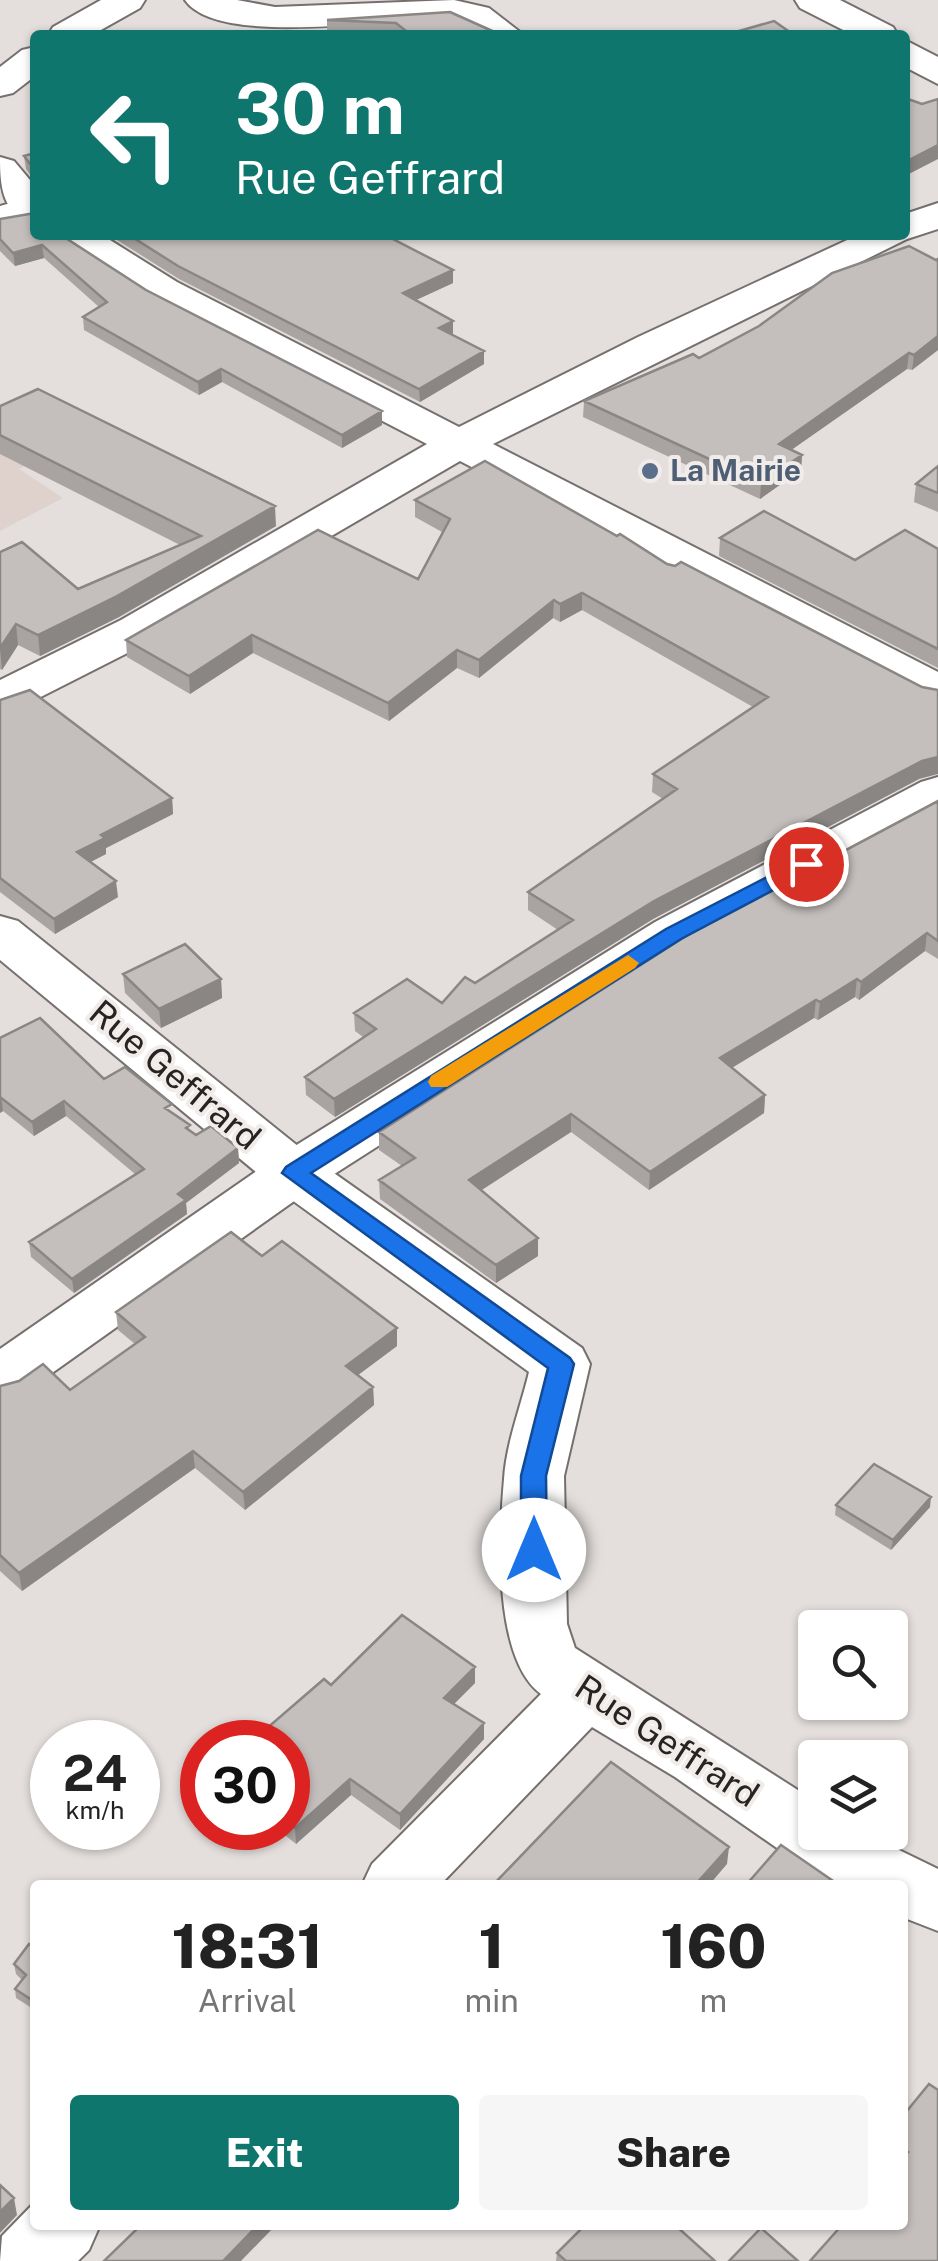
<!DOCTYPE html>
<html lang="en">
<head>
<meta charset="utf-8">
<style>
	:root { --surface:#fff; --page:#f6f6f6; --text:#222; --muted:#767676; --accent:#0f766e }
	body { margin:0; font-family:"Public Sans",sans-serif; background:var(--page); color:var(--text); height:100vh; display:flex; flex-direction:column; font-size:38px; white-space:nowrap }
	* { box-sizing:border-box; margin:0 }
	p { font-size:32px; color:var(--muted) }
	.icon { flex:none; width:55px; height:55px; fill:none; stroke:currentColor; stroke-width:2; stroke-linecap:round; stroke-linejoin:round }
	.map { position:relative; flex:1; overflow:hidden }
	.sheet { position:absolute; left:30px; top:1880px; width:878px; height:350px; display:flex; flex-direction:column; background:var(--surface); border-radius:10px; box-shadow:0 2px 8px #0004 }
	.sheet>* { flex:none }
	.banner { position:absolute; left:30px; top:30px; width:880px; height:210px; border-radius:10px; box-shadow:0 2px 8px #0004; background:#0f766e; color:#fff; overflow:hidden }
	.fabs { position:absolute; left:798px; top:1610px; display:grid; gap:20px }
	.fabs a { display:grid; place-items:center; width:110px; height:110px; border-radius:10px; background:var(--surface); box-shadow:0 2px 8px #0004; font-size:50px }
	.speed { position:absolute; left:30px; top:1720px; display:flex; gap:20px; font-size:50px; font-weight:700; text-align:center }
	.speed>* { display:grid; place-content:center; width:130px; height:130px; border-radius:50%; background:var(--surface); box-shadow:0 2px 8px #0004; line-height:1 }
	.speed small { font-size:25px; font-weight:400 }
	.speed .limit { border:15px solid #d22; background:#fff; color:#111 }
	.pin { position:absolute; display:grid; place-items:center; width:85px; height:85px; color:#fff; margin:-42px; border:5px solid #fff; border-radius:50%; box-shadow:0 2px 10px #0007 }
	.me { position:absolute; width:110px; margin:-55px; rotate:0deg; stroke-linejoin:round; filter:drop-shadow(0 0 8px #0008) }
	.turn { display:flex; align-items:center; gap:35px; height:210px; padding:0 40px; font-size:45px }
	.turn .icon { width:130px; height:130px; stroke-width:2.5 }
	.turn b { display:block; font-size:70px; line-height:85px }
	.eta { display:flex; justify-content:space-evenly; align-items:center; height:170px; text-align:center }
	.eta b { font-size:60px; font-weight:800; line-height:70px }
	.primary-button { display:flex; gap:20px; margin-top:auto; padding:20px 40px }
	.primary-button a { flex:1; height:115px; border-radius:10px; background:var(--accent); color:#fff; font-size:40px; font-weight:800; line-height:115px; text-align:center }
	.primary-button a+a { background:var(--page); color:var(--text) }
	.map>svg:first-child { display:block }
</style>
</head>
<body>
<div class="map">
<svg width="938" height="2261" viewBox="0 0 938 2261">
	<rect width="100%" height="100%" fill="#e4dfdc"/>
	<!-- built -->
	<path fill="#dfd2cc" d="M0,414L95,431L19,469L63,498L0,531Z"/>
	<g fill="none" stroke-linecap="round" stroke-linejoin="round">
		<!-- minor casing -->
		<g stroke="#75706e" stroke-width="4">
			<path id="minor" d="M101,0H145L140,8L92,35H48L53,27Z
				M185,0H237L275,7L454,0L489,8L524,35C510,35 490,38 478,33C468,29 462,22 450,21C394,16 219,49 185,0Z
				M795,0H840L893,27L898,35H853L800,8Z
				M905,40L938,57V84L905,67Z
				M35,47V76L13,93L0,96V67L22,50Z
				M35,196V220L0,230V206Z
				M0,916L18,921L314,1159L582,1348L590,1364L564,1476L567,1624L575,1648L815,1801V1832H862L938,1869V1931L902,1917V1885H836L820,1878L675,1777L592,1727L440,1885H362L372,1864L541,1694C493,1658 499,1536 504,1479C506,1444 521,1406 529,1372L274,1187L0,960Z
				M35,2202V2225H100L89,2250L78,2261H0L2,2236Z"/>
		</g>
		<!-- tertiary casing -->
		<g stroke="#75706e" stroke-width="4">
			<path id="tertiary" d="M0,157L14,161L35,186V223C2,215 0,187 0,157Z
				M938,203V229L907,239L493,444L938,672V705L921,701L460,461L153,640L17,709L0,714V680L121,620L427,444L149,300L61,243L55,235H102L177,282L459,427L638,337L858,235H905V214Z"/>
		</g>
		<!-- secondary casing -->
		<g stroke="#75706e" stroke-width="4">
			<path id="secondary" d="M938,777V813L691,946L314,1187L21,1395L0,1402V1349L274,1159L655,922L921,782Z"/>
		</g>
		<!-- minor -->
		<use href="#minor" fill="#fff" fill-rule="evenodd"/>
		<!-- tertiary -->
		<use href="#tertiary" fill="#fff" fill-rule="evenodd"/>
		<!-- secondary -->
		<use href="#secondary" fill="#fff" fill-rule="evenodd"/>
	</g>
	<!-- wall -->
	<path fill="#a9a4a2" d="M450,12L499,35H386L327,33V20Z
		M35,153V181L26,169L24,156Z
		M0,219L146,290L382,425L342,448L222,382L199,395L84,330L83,317L99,307L44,258L15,266L0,251Z
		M109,235H385L453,283L416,300L484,364L420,402L179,279Z
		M938,259V350L912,370L907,369L791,450L802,455L801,470L760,499L583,417L584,401L699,358Z
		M0,406L276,526L119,617L40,656L18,645L2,670L0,669V552L78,589L180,545L0,454Z
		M938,466V512L914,502L916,484Z
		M415,500L919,779L653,919L335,1117L306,1095L305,1077L363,1037L355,1031L354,1013L442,1003L558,930L528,910V892L663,799L652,792L653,774L753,707L582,610L560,622L553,618L479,678L457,668L389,721L253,653L190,694L127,657L126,640L418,579L442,532L415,517Z
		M720,538L855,560L938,549V668L719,556Z
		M0,700L172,798L173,814L106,848V854L90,862L118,897L55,934L0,892Z
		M938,801V959L925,951L859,1000L855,997L818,1020L814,1018L732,1068L765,1095L764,1113L649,1190L571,1132L482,1190L538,1256L496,1283L380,1199L379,1180L402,1166L379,1150V1132Z
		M123,974L221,979L222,998L161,1028L125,993Z
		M0,1038L104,1079L173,1114L196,1135L238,1148L239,1163L186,1203L187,1214L74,1293L31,1257L29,1242L135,1174L66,1116L34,1136L3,1111L0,1113Z
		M262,1256L397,1328V1346L358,1375L373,1387L374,1405L245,1510L195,1468L22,1591L0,1571V1386L70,1390L135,1344L118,1330L116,1312Z
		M836,1505L930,1507L891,1550L835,1515Z
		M475,1683L454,1704L484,1723V1739L400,1830L351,1795L296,1844L276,1828H288V1742L331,1685Z
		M35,1948V2010L16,1998L15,1989L22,1980L16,1974L14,1964Z
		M557,2253L715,2261H556Z"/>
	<!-- shaded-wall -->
	<path fill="#898684" d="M938,145V159L905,176V162Z
		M42,245L44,258L15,266L13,253Z
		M453,270V283L403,306V293Z
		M453,321V334L439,328Z
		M938,336V350L912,370L914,355Z
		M484,351V364L420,402L419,389Z
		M909,353L907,369L777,460L779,444Z
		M221,369L222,382L199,395L198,382Z
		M382,411V425L342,448V435Z
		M802,455L801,470L760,499L761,483Z
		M275,506L276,526L119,617L40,656L38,635Z
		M582,593V610L560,622V604Z
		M554,600L553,618L479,678V660Z
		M16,624L18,645L2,670L0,648Z
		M252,635L253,653L190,694L189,676Z
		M457,650V668L389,721L388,703Z
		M938,757V774L919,779L653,919L335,1117L334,1099L654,901L922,761Z
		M172,798L173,814L106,848V854L79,868L77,852L101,835Z
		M116,881L118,897L55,934L54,919Z
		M927,933L925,951L859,1000L861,982Z
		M221,979L222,998L161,1028L159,1009Z
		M857,979L855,997L818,1020L820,1002Z
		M816,1000L814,1018L718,1076L720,1058Z
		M765,1095L764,1113L649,1190L650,1172Z
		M1,1096L3,1111L0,1113V1097Z
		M64,1101L66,1116L34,1136L32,1122Z
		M571,1114V1132L469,1198V1180Z
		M238,1148L239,1163L186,1203L187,1214L74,1293L72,1279Z
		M538,1238V1256L496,1283V1265Z
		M397,1328V1346L346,1384V1366Z
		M373,1387L374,1405L245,1510L243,1492Z
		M193,1451L195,1468L22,1591L19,1573Z
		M931,1497L930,1507L891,1550L893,1540Z
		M475,1667V1683L444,1714V1698Z
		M484,1723V1739L400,1830V1814Z
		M350,1779L351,1795L296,1844L295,1828Z
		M729,1847L727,1864L709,1885H695Z
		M14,2198L17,2215L0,2233V2212Z
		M258,2225H276L241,2261H223Z"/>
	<!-- building -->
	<path fill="#c4bfbc" stroke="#898684" stroke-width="2.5" d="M450,12L499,34L411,35L396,23L327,20Z
		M774,21L794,35H725Z
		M905,98L922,104L938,99V145L905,162Z
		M35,153V170L24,156Z
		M35,213V235H61L146,290L382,411L342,435L221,369L198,382L83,317L107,302L42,245L13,253L0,239V219Z
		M129,235H385L453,270L403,293L453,321L439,328L484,351L419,389L178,266Z
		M909,246L936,260L938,259V336L914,355L909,353L779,444L802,455L761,483L584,401L693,354L699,358L759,326L832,273Z
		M38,389L275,506L117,596L38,635L16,624L0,648V552L22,542L78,589L201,536L0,435V406Z
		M485,461L617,536L620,534L667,564L675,566L681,562L922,687L938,690V757L922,761L654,901L334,1099L305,1077L376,1029L354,1013L407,979L442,1003L465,977L475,983L573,920L528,892L677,789L653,774L768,697L582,593L560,604L554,600L479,660L457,650L388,703L252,635L189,676L126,640L318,530L418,579L450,519L415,500Z
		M938,466V493L916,484Z
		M764,511L855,560L905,530L938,549V649L720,538Z
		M30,690L172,798L101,835L105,838L77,852L116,881L54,919L0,878V700Z
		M938,801V941L927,933L861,982L857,979L820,1002L816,1000L720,1058L765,1095L650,1172L571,1114L469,1180L538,1238L496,1265L379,1180L415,1158L379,1132L694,931Z
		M185,944L221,979L159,1009L123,974Z
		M40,1018L104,1079L125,1067L172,1104L165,1108L190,1125L186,1128L196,1135L211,1126L238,1148L178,1194L186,1200L72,1279L29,1242L144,1169L64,1101L32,1122L0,1097V1038Z
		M231,1232L262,1256L282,1241L397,1328L346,1366L373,1387L243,1492L193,1451L19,1573L0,1555V1386L19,1381L43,1364L70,1390L145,1337L116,1312Z
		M874,1464L931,1497L893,1540L836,1505Z
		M402,1615L475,1667L444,1698L484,1723L400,1814L350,1779L295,1828L288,1822V1742H251L324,1679L331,1685Z
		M611,1762L729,1847L695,1885H493Z
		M781,1845L839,1885H746Z
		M29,1944L35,1948V2002L15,1989L26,1975L14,1964Z
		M929,2084L938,2090V2261H810L842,2225H902V2157L908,2152L902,2148V2117Z
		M0,2185L14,2198L0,2212Z
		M141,2225H258L223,2261H104Z
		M585,2225H675L715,2261H566L557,2253Z
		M761,2228L798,2261H729Z"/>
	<!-- route -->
	<path fill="#1a73e8" stroke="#114b97" stroke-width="2.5" d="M806,857L813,859L816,864L813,869L681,939L311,1173L570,1358L574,1364L546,1476L547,1550L543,1557L534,1560L525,1557L521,1550V1476L548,1368L282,1173L286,1167L666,929Z"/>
	<!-- slow -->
	<path fill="#f59e0b" d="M628,955L639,963L635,968L447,1087H431L428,1082L431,1076Z"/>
	<!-- markers -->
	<circle fill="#5c6f8a" stroke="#f1ece9" stroke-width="4" cx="650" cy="471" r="10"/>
	<g text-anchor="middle" stroke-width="8" stroke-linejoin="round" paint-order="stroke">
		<!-- far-service labels -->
		<g font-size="30" font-weight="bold" fill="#4e5e75" stroke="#f1ece9" text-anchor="start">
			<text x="670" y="481">La Mairie</text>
		</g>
		<!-- street labels -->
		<g font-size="35" fill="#262423" stroke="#f1ece9">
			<text transform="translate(175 1075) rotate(40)" y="12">Rue Geffrard</text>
			<text transform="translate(667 1741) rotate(33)" y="12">Rue Geffrard</text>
		</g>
	</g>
</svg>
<div class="fabs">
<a><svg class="icon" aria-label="search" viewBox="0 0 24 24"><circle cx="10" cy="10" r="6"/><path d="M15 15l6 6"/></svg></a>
<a><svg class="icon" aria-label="layers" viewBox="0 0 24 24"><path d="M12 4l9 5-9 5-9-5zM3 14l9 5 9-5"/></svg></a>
</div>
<div class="speed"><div>24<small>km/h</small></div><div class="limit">30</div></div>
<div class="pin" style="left:806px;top:864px;background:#d93025"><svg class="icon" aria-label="arrive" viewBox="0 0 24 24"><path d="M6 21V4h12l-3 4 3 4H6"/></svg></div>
<svg class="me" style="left:534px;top:1550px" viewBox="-20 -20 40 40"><circle r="19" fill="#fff"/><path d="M0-13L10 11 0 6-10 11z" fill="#1a73e8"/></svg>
<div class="banner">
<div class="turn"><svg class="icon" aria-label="left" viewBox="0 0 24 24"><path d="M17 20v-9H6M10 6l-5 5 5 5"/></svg><div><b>30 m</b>Rue Geffrard</div></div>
</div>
<section class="sheet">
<div class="eta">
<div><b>18:31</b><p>Arrival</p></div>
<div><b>1</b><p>min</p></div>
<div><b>160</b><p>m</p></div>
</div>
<div class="primary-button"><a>Exit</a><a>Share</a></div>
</section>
</div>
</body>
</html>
